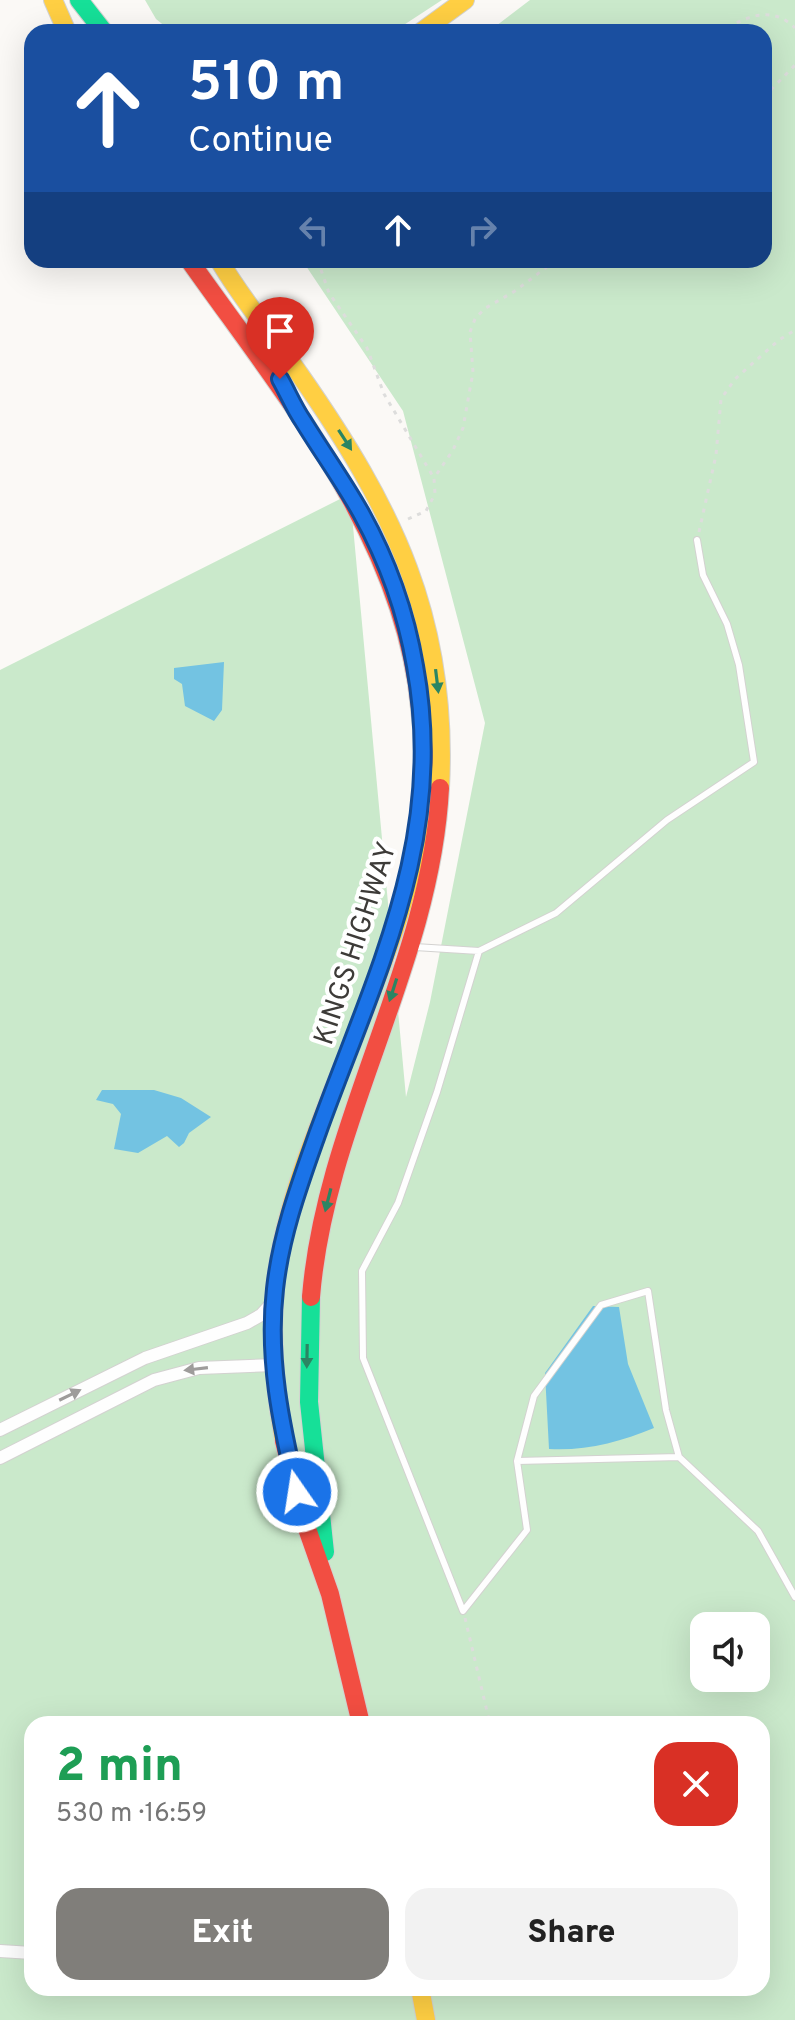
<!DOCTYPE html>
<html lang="en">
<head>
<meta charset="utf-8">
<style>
	:root { --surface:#fff; --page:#f2f2f2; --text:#222; --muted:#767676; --accent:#807e7a }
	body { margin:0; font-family:Overpass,sans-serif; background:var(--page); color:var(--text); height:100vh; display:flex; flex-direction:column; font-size:30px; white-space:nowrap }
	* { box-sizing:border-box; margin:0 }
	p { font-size:26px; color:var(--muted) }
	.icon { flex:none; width:44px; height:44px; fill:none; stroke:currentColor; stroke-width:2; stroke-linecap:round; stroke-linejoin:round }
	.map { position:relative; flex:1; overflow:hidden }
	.side { position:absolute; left:24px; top:1716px; width:746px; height:280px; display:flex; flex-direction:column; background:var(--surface); border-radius:24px; box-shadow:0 8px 32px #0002 }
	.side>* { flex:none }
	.guide { position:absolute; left:24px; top:24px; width:748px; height:244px; border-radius:24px; box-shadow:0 8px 32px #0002; background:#1a4fa0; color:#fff; overflow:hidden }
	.buttons { position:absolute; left:690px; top:1612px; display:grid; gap:16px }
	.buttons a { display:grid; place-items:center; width:80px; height:80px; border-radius:16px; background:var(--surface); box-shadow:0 8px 32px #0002; font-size:40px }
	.pin { position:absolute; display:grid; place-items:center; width:68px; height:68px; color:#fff; margin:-82px -34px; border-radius:50% 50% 50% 0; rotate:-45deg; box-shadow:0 0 8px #0007 }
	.pin .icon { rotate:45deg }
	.me { position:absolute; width:88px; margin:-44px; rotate:347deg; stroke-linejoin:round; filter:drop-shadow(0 0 6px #0008) }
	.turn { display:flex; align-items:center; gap:28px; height:168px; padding:0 32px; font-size:36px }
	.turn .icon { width:104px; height:104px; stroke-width:2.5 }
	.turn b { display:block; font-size:56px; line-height:68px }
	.lanes { display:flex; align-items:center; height:76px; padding:0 32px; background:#0003; justify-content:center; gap:40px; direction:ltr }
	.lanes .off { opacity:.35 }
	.round { display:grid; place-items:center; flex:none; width:84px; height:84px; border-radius:24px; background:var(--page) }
	.overview { display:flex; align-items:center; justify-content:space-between; height:136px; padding:0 32px }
	h1 { font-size:48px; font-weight:800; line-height:60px; color:#1e9e55 }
	.action { display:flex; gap:16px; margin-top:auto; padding:16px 32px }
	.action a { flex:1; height:92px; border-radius:24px; background:var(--accent); color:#fff; font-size:32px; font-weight:800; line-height:92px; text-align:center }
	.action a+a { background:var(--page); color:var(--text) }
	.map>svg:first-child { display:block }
</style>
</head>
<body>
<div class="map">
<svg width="795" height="2020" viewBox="0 0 795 2020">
	<rect width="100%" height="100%" fill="#fbf9f6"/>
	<!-- green -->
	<path fill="#cae9cb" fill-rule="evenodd" d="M145,0H442L393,32H172L156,19Z
		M530,0H795V2020H0V670L350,494L406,1097L430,1002L485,723L403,411L302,260H764V32H488ZM704,1626H756V1678H704ZM32,1724H762V1988H32Z"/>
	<!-- water -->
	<path fill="#73c3e2" d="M224,662L222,710L214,721L185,706L182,684L174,679V668Z
		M102,1090H154L181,1098L211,1117L189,1133L184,1143L179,1147L167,1136L138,1153L114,1149L121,1114L113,1104L96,1100Z
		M593,1306L619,1307L628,1364L654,1428C620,1442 586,1451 549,1449L545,1373Z"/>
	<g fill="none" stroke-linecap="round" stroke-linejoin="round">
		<!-- lane casing -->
		<g stroke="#d3d2d0" stroke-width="8">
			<path id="lane" d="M415,947L479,951L556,913L667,820L754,762L739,665L727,624L703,575L697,540
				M479,951L437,1092L398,1203L362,1271L363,1358L463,1611L527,1530L517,1461L534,1396L601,1305L648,1291L666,1410L679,1457L758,1531L795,1597
				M517,1461L679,1457"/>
		</g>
		<!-- street casing -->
		<g stroke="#d3d2d0" stroke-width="14">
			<path id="street" d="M0,1430L145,1358L247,1323L261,1315L271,1304
				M0,1458L154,1380L199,1368L274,1365
				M0,1951L32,1953"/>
		</g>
		<!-- fast casing -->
		<g stroke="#d3d2d0" stroke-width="20">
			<path id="fast" d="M79,0L104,32
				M311,1297L309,1402L325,1552"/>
		</g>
		<!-- slow casing -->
		<g stroke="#d3d2d0" stroke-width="20">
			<path id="slow" d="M53,0L67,32
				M421,32L465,0
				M219,260C242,300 274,337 300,375C393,508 449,620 440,788
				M284,1441C274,1385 269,1329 277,1272C291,1176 337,1087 370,997C389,947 409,894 417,841C420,817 421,792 423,768
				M420,1988L426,2020"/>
		</g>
		<!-- jam casing -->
		<g stroke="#d3d2d0" stroke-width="20">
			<path id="jam" d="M189,260C285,396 404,536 420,708C422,728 425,748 423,768
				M311,1297C325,1121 431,965 440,788
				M284,1441L304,1520L330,1594L361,1724"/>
		</g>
		<!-- path -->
		<path stroke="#dddddc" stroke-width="3" stroke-dasharray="4 6" stroke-linecap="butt" d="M719,32C746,17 771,4 795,28
			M764,97L795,65
			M320,260V267L329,293L367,348L384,394L434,478
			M408,519L426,511L435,494L434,478L453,450L463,428L473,372L470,332L475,319L484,309L515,291L556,260
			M699,532L716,455L721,399L735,379L779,340L795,330
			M465,1618L490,1724
			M654,1988L655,1992"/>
		<!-- lane -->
		<use href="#lane" stroke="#fefefe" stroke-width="6"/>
		<!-- street -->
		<use href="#street" stroke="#fefefe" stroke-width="12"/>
		<!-- fast -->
		<use href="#fast" stroke="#16e098" stroke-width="18"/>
		<!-- slow -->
		<use href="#slow" stroke="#ffcf43" stroke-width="18"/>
		<!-- jam -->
		<use href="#jam" stroke="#f24e42" stroke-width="18"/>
	</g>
	<!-- one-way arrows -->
	<defs><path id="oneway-solid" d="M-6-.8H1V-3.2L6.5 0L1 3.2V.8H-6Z" transform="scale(2)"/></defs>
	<g fill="#2b8563">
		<use href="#oneway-solid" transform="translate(345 440) rotate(57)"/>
		<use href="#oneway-solid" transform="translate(437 681) rotate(83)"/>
		<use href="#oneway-solid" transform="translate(393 990) rotate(108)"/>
		<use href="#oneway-solid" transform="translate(328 1200) rotate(104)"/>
		<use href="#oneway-solid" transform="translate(307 1356) rotate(91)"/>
	</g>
	<g fill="#9e9c9b">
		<use href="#oneway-solid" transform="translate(196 1369) rotate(173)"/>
		<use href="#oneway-solid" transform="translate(70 1395) rotate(-26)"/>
	</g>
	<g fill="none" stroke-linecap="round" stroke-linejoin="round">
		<!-- route casing -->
		<g stroke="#114b97" stroke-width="20">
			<path id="route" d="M280,379C288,393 294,408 303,421C322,452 343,481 361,513C387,560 406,613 415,666C447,839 375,974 318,1132C300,1183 281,1234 275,1289C267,1358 281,1424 297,1492"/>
		</g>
		<!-- route -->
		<use href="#route" stroke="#1a73e8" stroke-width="14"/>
	</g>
	<g text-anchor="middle" stroke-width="8" stroke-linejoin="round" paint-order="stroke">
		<!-- street labels -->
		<g font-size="28" fill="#3d3b38" stroke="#fff">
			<text transform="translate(354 943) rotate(-72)" y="10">KINGS HIGHWAY</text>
		</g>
	</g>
</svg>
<div class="buttons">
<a><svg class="icon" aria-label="sound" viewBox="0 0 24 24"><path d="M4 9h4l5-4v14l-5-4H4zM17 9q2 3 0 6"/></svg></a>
</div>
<div class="pin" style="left:280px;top:379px;background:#d93025"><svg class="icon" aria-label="arrive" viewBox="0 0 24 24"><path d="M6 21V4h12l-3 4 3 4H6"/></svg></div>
<svg class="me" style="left:297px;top:1492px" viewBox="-20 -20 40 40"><circle r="17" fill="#1a73e8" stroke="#fff" stroke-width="3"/><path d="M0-11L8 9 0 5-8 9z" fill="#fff"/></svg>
<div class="guide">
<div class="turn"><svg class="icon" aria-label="ahead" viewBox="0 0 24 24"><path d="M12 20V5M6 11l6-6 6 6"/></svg><div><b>510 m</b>Continue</div></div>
<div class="lanes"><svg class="icon off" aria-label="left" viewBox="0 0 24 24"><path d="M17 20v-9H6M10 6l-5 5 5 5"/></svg><svg class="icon" aria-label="ahead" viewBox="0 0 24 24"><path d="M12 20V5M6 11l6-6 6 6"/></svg><svg class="icon off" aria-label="right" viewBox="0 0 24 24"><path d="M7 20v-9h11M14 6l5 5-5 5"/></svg></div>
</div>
<section class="side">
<div class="overview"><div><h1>2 min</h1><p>530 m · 16:59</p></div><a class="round" style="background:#d93025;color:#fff"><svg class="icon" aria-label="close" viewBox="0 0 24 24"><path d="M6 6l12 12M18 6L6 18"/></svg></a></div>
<div class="action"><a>Exit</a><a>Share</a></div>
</section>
</div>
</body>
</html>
